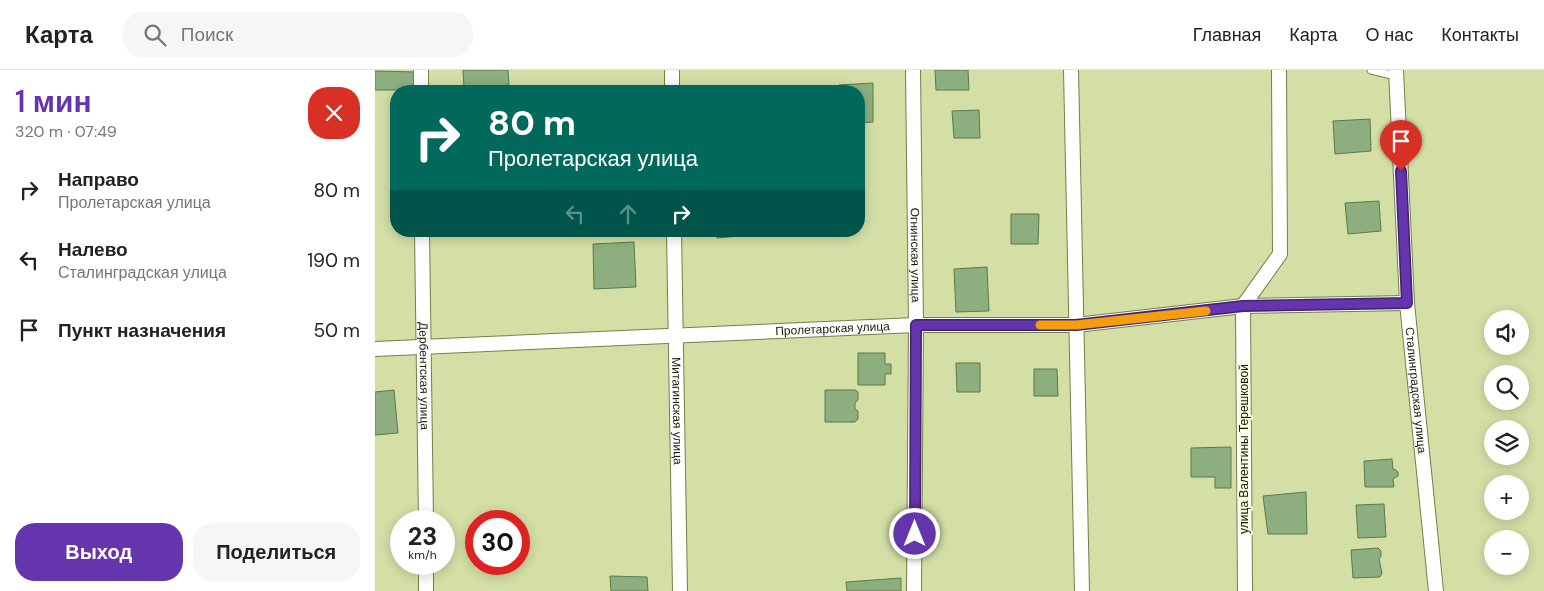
<!DOCTYPE html>
<html lang="ru">
<head>
<meta charset="utf-8">
<style>
	:root { --surface:#fff; --page:#f6f6f6; --text:#222; --muted:#767676; --line:#e0e0e0; --accent:#6435ad }
	body { margin:0; font-family:"DM Sans",sans-serif; background:var(--page); color:var(--text); height:100vh; display:flex; flex-direction:column; font-size:19px; white-space:nowrap }
	* { box-sizing:border-box; margin:0 }
	p { font-size:16px; color:var(--muted) }
	.icon { flex:none; width:28px; height:28px; fill:none; stroke:currentColor; stroke-width:2; stroke-linecap:round; stroke-linejoin:round }
	.map { position:relative; flex:1; overflow:hidden }
	.panel { display:flex; flex-direction:column; background:var(--surface); width:375px }
	.panel>* { flex:none }
	.banner { position:absolute; left:15px; top:15px; width:475px; height:152px; border-radius:20px; box-shadow:0 2px 12px #0003; background:#00695c; color:#fff; overflow:hidden }
	.buttons { position:absolute; left:1109px; top:240px; display:grid; gap:10px }
	.buttons a { display:grid; place-items:center; width:45px; height:45px; border-radius:50%; background:var(--surface); box-shadow:0 2px 12px #0003; font-size:25px }
	.speed { position:absolute; left:15px; top:440px; display:flex; gap:10px; font-size:25px; font-weight:700; text-align:center }
	.speed>* { display:grid; place-content:center; width:65px; height:65px; border-radius:50%; background:var(--surface); box-shadow:0 2px 12px #0003; line-height:1 }
	.speed small { font-size:12px; font-weight:400 }
	.speed .limit { border:8px solid #d22; background:#fff; color:#111 }
	.pin { position:absolute; display:grid; place-items:center; width:42px; height:42px; color:#fff; margin:-51px -21px; border-radius:50% 50% 50% 0; rotate:-45deg; box-shadow:0 0 5px #0007 }
	.pin .icon { rotate:45deg }
	.me { position:absolute; width:55px; margin:-28px; rotate:0deg; stroke-linejoin:round; filter:drop-shadow(0 0 4px #0008) }
	.turn { display:flex; align-items:center; gap:18px; height:105px; padding:0 15px; font-size:22px }
	.turn .icon { width:65px; height:65px; stroke-width:2.5 }
	.turn b { display:block; font-size:35px; line-height:42px }
	.lanes { display:flex; align-items:center; height:48px; padding:0 15px; background:#0003; justify-content:center; gap:25px; direction:ltr }
	.lanes .off { opacity:.35 }
	.round { display:grid; place-items:center; flex:none; width:52px; height:52px; border-radius:20px; background:var(--page) }
	.summary { display:flex; align-items:center; justify-content:space-between; height:85px; padding:0 15px }
	h1 { font-size:30px; font-weight:600; line-height:38px; color:var(--accent) }
	.primary-button { display:flex; gap:10px; margin-top:auto; padding:10px 15px }
	.primary-button a { flex:1; height:58px; border-radius:20px; background:var(--accent); color:#fff; font-size:20px; font-weight:600; line-height:58px; text-align:center }
	.primary-button a+a { background:var(--page); color:var(--text) }
	ul { padding:0; list-style:none }
	li { display:flex; align-items:center; gap:15px; height:70px; padding:0 15px }
	li div { flex:1 }
	li b { display:block; font-size:19px }
	li em { font-style:normal }
	header { display:flex; align-items:center; gap:30px; box-sizing:border-box; height:70px; padding:0 25px; background:var(--surface); border-bottom:1px solid var(--line) }
	header strong { font-size:24px }
	nav { display:flex; gap:28px; margin-inline-start:auto; font-size:18px }
	.search { width:350px; height:45px; background:var(--page); display:flex; align-items:center; gap:12px; box-sizing:border-box; padding:0 18px; border-radius:20px; color:var(--muted); font-size:19px }
	main { display:flex; flex:1; min-height:0 }
	.map>svg:first-child { display:block }
</style>
</head>
<body>
<header>
<strong>Карта</strong>
<div class="search"><svg class="icon" aria-label="search" viewBox="0 0 24 24"><circle cx="10" cy="10" r="6"/><path d="M15 15l6 6"/></svg>Поиск</div>
<nav><a>Главная</a><a>Карта</a><a>О нас</a><a>Контакты</a></nav>
</header>
<main>
<section class="panel">
<div class="summary"><div><h1>1 мин</h1><p>320 m · 07:49</p></div><a class="round" style="background:#d93025;color:#fff"><svg class="icon" aria-label="close" viewBox="0 0 24 24"><path d="M6 6l12 12M18 6L6 18"/></svg></a></div>
<ul>
<li><svg class="icon" aria-label="right" viewBox="0 0 24 24"><path d="M7 20v-9h11M14 6l5 5-5 5"/></svg><div><b>Направо</b><p>Пролетарская улица</p></div><em>80 m</em></li>
<li><svg class="icon" aria-label="left" viewBox="0 0 24 24"><path d="M17 20v-9H6M10 6l-5 5 5 5"/></svg><div><b>Налево</b><p>Сталинградская улица</p></div><em>190 m</em></li>
<li><svg class="icon" aria-label="arrive" viewBox="0 0 24 24"><path d="M6 21V4h12l-3 4 3 4H6"/></svg><div><b>Пункт назначения</b></div><em>50 m</em></li>
</ul>
<div class="primary-button"><a>Выход</a><a>Поделиться</a></div>
</section>
<div class="map">
<svg width="1169" height="521" viewBox="0 0 1169 521">
	<rect width="100%" height="100%" fill="#d4dfa6"/>
	<!-- building -->
	<path fill="#8daf7f" stroke="#5a794d" d="M88,0H133L134,15L89,18Z
		M560,0H593L594,20H561Z
		M0,1L40,2L41,20H0Z
		M498,13V52L484,53V21H464V15Z
		M604,40L605,68H579L577,41Z
		M995,49L996,81L960,84L958,51Z
		M1004,131L1006,161L973,164L970,133Z
		M636,144H664L663,174H636Z
		M342,161H375V165L342,168Z
		M259,172L261,217L219,219L218,174Z
		M612,197L614,241L581,242L579,199Z
		M483,283H510V294H516V304H510V315H483Z
		M581,293H605V322H582Z
		M659,299H682L683,326H659Z
		M19,320L23,363L0,365V322Z
		M450,320H480L483,322V330L480,333V339L483,341V349L480,352H450Z
		M856,377V418H840V407H816V378Z
		M1017,389L1018,399L1021,400L1023,402V406L1018,409L1019,417H990L989,391Z
		M931,422L932,464H893L888,426Z
		M1009,434L1011,467L983,468L981,435Z
		M1003,478L1006,481V486L1004,489L1007,503L1005,507L978,508L976,480Z
		M235,506L272,507L273,521H236Z
		M526,508V521H472L471,512Z"/>
	<g fill="none" stroke-linecap="round" stroke-linejoin="round">
		<!-- lane casing -->
		<g stroke="#757f49" stroke-width="9">
			<path id="lane" d="M996,0L1021,6"/>
		</g>
		<!-- street casing -->
		<g stroke="#757f49" stroke-width="16">
			<g id="street">
				<path d="M46,0V21"/>
				<path d="M297,0V21"/>
				<path id="s1" d="M538,0L541,255L539,521"/>
				<path d="M696,0L707,521"/>
				<path id="s2" d="M1021,0L1032,233L1061,521"/>
				<path id="s3" d="M47,161L51,451"/>
				<path id="s4" d="M299,161L305,521"/>
				<path id="s5" d="M0,279L541,255H701L868,236L1032,233"/>
				<path d="M51,494V521"/>
				<path d="M870,521L868,236L905,184L904,0"/>
			</g>
		</g>
		<!-- lane -->
		<use href="#lane" stroke="#fff" stroke-width="7"/>
		<!-- street -->
		<use href="#street" stroke="#fff" stroke-width="14"/>
	</g>
	<g fill="none" stroke-linecap="round" stroke-linejoin="round">
		<!-- route casing -->
		<g stroke="#412270" stroke-width="12">
			<path id="route" d="M540,464L541,255H701L868,236L1032,233L1026,101"/>
		</g>
		<!-- route -->
		<use href="#route" stroke="#6435ad" stroke-width="9"/>
		<!-- slow -->
		<path stroke="#f59e0b" stroke-width="9" d="M665,255H701L831,241"/>
	</g>
	<g text-anchor="middle" stroke-width="4" stroke-linejoin="round" paint-order="stroke">
		<!-- street labels -->
		<g font-size="12" fill="#161a04" stroke="#f6fde0">
			<text dy="4" stroke="none"><textPath href="#s1" startOffset="185">Огнинская улица</textPath></text>
			<text dy="4" stroke="none"><textPath href="#s5" startOffset="458">Пролетарская улица</textPath></text>
			<text dy="4" stroke="none"><textPath href="#s3" startOffset="145">Дербентская улица</textPath></text>
			<text dy="4" stroke="none"><textPath href="#s2" startOffset="321">Сталинградская улица</textPath></text>
			<text dy="4" stroke="none"><textPath href="#s4" startOffset="180">Митагинская улица</textPath></text>
			<text transform="translate(869 379) rotate(-90)" y="4">улица Валентины Терешковой</text>
		</g>
	</g>
</svg>
<div class="buttons">
<a><svg class="icon" aria-label="sound" viewBox="0 0 24 24"><path d="M4 9h4l5-4v14l-5-4H4zM17 9q2 3 0 6"/></svg></a>
<a><svg class="icon" aria-label="search" viewBox="0 0 24 24"><circle cx="10" cy="10" r="6"/><path d="M15 15l6 6"/></svg></a>
<a><svg class="icon" aria-label="layers" viewBox="0 0 24 24"><path d="M12 4l9 5-9 5-9-5zM3 14l9 5 9-5"/></svg></a>
<a>+</a>
<a>−</a>
</div>
<div class="speed"><div>23<small>km/h</small></div><div class="limit">30</div></div>
<div class="pin" style="left:1026px;top:101px;background:#d93025"><svg class="icon" aria-label="arrive" viewBox="0 0 24 24"><path d="M6 21V4h12l-3 4 3 4H6"/></svg></div>
<svg class="me" style="left:540px;top:464px" viewBox="-20 -20 40 40"><circle r="17" fill="#6435ad" stroke="#fff" stroke-width="3"/><path d="M0-11L8 9 0 5-8 9z" fill="#fff"/></svg>
<div class="banner">
<div class="turn"><svg class="icon" aria-label="right" viewBox="0 0 24 24"><path d="M7 20v-9h11M14 6l5 5-5 5"/></svg><div><b>80 m</b>Пролетарская улица</div></div>
<div class="lanes"><svg class="icon off" aria-label="left" viewBox="0 0 24 24"><path d="M17 20v-9H6M10 6l-5 5 5 5"/></svg><svg class="icon off" aria-label="ahead" viewBox="0 0 24 24"><path d="M12 20V5M6 11l6-6 6 6"/></svg><svg class="icon" aria-label="right" viewBox="0 0 24 24"><path d="M7 20v-9h11M14 6l5 5-5 5"/></svg></div>
</div>
</div>
</main>
</body>
</html>
